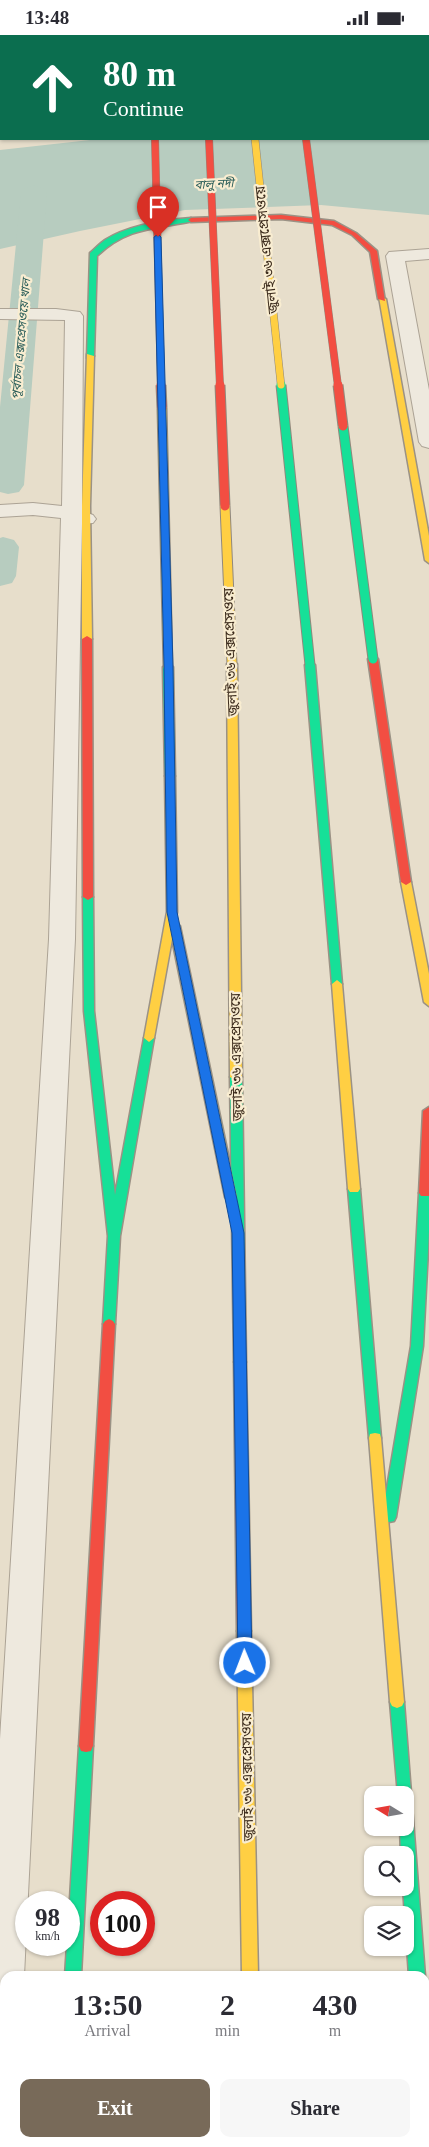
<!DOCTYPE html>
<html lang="en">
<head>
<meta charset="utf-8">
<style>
	:root { --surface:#fff; --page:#f7f7f7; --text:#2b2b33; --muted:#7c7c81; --accent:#786a59 }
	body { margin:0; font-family:"Times New Roman","Noto Sans Bengali",serif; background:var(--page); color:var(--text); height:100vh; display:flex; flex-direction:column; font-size:19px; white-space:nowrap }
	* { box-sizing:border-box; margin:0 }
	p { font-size:16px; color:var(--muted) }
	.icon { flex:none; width:28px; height:28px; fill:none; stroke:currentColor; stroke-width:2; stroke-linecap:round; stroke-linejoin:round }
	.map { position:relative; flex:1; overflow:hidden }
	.side { position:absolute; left:0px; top:1936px; width:430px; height:176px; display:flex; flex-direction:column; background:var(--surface); border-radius:15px 15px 0 0; box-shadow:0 1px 4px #0004 }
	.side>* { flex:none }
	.top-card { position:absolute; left:0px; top:0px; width:430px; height:105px; box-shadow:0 1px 4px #0004; background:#0b6e4f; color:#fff; overflow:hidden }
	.needle { width:32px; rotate:281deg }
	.controls { position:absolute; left:364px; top:1751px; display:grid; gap:10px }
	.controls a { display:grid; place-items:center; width:50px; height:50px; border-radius:10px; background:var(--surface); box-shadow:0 1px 4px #0004; font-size:25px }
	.speed { position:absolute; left:15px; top:1856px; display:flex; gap:10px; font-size:25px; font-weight:700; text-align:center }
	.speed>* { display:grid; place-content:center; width:65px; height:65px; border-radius:50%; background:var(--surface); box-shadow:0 1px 4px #0004; line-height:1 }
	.speed small { font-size:12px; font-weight:400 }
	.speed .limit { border:8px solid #d22; background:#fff; color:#111 }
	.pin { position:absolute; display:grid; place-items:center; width:42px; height:42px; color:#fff; margin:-51px -21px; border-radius:50% 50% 50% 0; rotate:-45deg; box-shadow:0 0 5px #0007 }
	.pin .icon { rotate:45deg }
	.me { position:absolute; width:55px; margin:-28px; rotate:359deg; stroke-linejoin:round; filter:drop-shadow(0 0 4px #0008) }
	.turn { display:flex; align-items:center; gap:18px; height:105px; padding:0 20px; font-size:22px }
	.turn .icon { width:65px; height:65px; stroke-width:2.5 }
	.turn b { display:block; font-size:35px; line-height:42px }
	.eta { display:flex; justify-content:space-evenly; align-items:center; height:85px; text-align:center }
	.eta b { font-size:30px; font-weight:800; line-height:35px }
	.cta { display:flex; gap:10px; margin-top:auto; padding:10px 20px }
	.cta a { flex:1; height:58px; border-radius:10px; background:var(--accent); color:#fff; font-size:20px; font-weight:800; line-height:58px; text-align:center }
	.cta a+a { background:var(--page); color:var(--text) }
	.status { display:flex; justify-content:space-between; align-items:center; height:35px; padding:0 25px; background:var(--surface); direction:ltr }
	.status svg { height:14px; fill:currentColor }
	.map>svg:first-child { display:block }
</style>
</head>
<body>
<div class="status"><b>13:48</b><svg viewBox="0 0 49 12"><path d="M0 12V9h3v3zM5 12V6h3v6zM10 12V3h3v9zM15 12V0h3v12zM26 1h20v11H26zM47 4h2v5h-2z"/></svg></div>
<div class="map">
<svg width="429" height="2112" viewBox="0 0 429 2112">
	<rect width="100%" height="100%" fill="#e7decb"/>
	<!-- water -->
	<path fill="#b7ccbf" d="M429,90V180L321,170L185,175L80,196L0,214V115L99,104H429Z"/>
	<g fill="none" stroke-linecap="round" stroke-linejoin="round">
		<!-- canal -->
		<path fill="#b7ccbf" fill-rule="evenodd" d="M34,150L43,153L47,158L24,450L19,457L8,459L0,457V372L21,158L25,153Z
			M3,502L14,505L19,512L16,541L12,548L0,551V503Z"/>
		<!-- street casing -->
		<g stroke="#aca395" stroke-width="2">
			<path id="street" d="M0,31H1V41H0Z
				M429,214V224L405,226L429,355V413L422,411L419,407L386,221L389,217Z
				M0,274H56L80,277L83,281L82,476L93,480L96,484L93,488L82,489L75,904L24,1941H5V2039L0,2041V1704L49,904L61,483L33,480L0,482V470L33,468L62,471L65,285L0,284Z"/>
		</g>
		<!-- fast casing -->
		<g stroke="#9b9285" stroke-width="3">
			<path id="fast" d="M79,0H85V1H79Z
				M150,0H156V1H150Z
				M241,0H247V1H241Z
				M289,0H295L296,1H290Z
				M0,24H1V28H0Z
				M191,183L193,184V186C155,194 127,192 97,221L94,321L87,323L90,218C95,214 99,209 105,205C129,190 163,185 191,183Z
				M310,627L315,630L342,949L337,953L332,949L305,630Z
				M168,629L173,632L175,741L170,744L165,741L163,632Z
				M88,859L93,862L94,976L115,1160L144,1003L149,999L154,1003L120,1201L115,1289L113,1292H105L103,1289L108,1201L84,976L83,862Z
				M236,1038L242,1042L246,1327L244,1330L240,1332L236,1330L234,1327L230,1042Z
				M354,1150L358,1151L360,1154L381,1403L380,1407L375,1408L370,1407L369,1403L348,1154L350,1151Z
				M425,1154L429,1155V1196L423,1311L396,1482L394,1486L389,1487L384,1486L382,1482L411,1311L419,1158L421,1155Z
				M397,1661L402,1663L404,1667L425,1941H409L403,1852H405V1820H401L400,1792H405V1760H398L390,1667L392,1663Z
				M86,1705L91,1706L93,1711L81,1941H65L67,1910H69V1881L79,1711L81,1706Z
				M425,2049L429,2051V2112H421L420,2108H425Z"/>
		</g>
		<!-- slow casing -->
		<g stroke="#9b9285" stroke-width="3">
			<path id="slow" d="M379,262L386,264L429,501V528L425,525Z
				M87,319L94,321L90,471L92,604L87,607L82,604V471Z
				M232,626L237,629L242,1042L236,1046L230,1042L227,629Z
				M170,738L175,741L177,877L175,888L180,891L237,1162L235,1165H227L225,1162L172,904L154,1003L149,1007L144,1003L167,877L165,741Z
				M406,844L411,847L429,939V971L424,967L401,847Z
				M337,945L342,949L360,1154L358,1157H350L348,1154L332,949Z
				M375,1398L380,1399L381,1403L404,1667L402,1671L397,1673L392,1671L390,1667L369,1403L370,1399Z
				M244,1590L249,1592L251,1596L258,1941H242L237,1596L239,1592Z
				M245,2108H261V2112H245Z"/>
		</g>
		<!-- jam casing -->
		<g stroke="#9b9285" stroke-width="3">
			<path id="jam" d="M202,0H208V1H202Z
				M328,0H334L335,1H329Z
				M281,180L334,186L356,198L377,216L385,266L378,264L370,217L352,200L332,190L281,184L191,187L188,185L191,183Z
				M87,601L92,604L93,862L88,865L83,862L82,604Z
				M373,621L378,624L411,847L406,850L401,847L368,624Z
				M429,1072V1161H421L419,1158L423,1076Z
				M109,1284L113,1286L115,1289L93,1711L91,1716L86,1717L81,1716L79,1711L103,1289L105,1286Z
				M240,1322L244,1324L246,1327L251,1596L249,1600L244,1602L239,1600L237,1596L234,1327L236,1324Z
				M55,2108H71V2112H55Z"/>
		</g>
		<!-- street -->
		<use href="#street" fill="#eee9de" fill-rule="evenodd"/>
		<!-- fast -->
		<use href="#fast" fill="#16e098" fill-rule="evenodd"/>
		<!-- slow -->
		<use href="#slow" fill="#ffcf43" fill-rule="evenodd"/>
		<!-- jam -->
		<use href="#jam" fill="#f24e42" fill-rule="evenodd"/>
		<!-- fast-bridge casing -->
		<g stroke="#91887c" stroke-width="11" stroke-linecap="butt">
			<path id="fast-bridge" d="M281,350L310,630
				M343,391L373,624"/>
		</g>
		<!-- slow-bridge-far1 casing -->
		<g stroke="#91887c" stroke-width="8" stroke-linecap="butt">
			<path id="slow-bridge-far1" d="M255,104L281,350"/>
		</g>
		<!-- slow-bridge casing -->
		<g stroke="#91887c" stroke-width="11" stroke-linecap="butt">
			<path id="slow-bridge" d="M162,373L168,632
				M225,471L232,629"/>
		</g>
		<!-- jam-bridge-far1 casing -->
		<g stroke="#91887c" stroke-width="8" stroke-linecap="butt">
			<path id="jam-bridge-far1" d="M155,104L161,351
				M209,104L220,351
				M306,104L338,351"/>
		</g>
		<!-- jam-bridge casing -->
		<g stroke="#91887c" stroke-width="11" stroke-linecap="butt">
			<path id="jam-bridge" d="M161,350L162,373
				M220,350L225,471
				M338,350L343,391"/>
		</g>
		<!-- fast-bridge -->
		<use href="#fast-bridge" stroke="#16e098" stroke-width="9"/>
		<!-- slow-bridge-far1 -->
		<use href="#slow-bridge-far1" stroke="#ffcf43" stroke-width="7"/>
		<!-- slow-bridge -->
		<use href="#slow-bridge" stroke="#ffcf43" stroke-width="9"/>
		<!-- jam-bridge-far1 -->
		<use href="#jam-bridge-far1" stroke="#f24e42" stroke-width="7"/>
		<!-- jam-bridge -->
		<use href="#jam-bridge" stroke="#f24e42" stroke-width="9"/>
	</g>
	<!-- route -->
	<path fill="#1a73e8" stroke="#114b97" d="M158,199L161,202L173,632L177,877L244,1198L252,1628L250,1632L245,1634L240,1632L238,1628L232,1198L167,877L164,632L154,202Z"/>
	<g text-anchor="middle" stroke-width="4.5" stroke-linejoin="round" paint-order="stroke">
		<!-- far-water labels -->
		<g font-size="12" font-style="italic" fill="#2a5d59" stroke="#f9edd1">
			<text transform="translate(214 149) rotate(-3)" y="4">বালু নদী</text>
			<text transform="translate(21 304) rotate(-85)" y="4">পূর্বাচল এক্সপ্রেসওয়ে খাল</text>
		</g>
		<!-- street labels -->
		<g font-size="14" fill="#3c2b1c" stroke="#f9edd1">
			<text transform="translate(266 215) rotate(-96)" y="5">জুলাই ৩৬ এক্সপ্রেসওয়ে</text>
			<text transform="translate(230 617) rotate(-92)" y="5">জুলাই ৩৬ এক্সপ্রেসওয়ে</text>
			<text transform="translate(236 1022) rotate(-91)" y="5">জুলাই ৩৬ এক্সপ্রেসওয়ে</text>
			<text transform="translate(247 1742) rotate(-91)" y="5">জুলাই ৩৬ এক্সপ্রেসওয়ে</text>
		</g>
	</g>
</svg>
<div class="controls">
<a><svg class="needle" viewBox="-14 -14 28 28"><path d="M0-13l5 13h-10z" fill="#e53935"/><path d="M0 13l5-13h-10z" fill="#7c7c81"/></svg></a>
<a><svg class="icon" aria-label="search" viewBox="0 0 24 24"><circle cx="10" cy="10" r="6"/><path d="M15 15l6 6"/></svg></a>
<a><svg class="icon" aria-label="layers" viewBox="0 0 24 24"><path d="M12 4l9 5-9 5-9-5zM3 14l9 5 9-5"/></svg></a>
</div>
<div class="speed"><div>98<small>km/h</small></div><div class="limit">100</div></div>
<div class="pin" style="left:158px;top:202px;background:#d93025"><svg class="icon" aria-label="arrive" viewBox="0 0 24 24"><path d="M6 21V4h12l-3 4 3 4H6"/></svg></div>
<svg class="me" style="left:245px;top:1628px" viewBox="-20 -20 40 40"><circle r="17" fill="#1a73e8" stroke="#fff" stroke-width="3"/><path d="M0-11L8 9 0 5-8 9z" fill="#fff"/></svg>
<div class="top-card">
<div class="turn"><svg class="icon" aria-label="ahead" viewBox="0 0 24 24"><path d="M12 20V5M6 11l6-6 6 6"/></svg><div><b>80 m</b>Continue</div></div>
</div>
<section class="side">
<div class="eta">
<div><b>13:50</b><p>Arrival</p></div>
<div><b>2</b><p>min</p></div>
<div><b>430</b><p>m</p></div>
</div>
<div class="cta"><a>Exit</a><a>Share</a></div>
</section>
</div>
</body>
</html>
